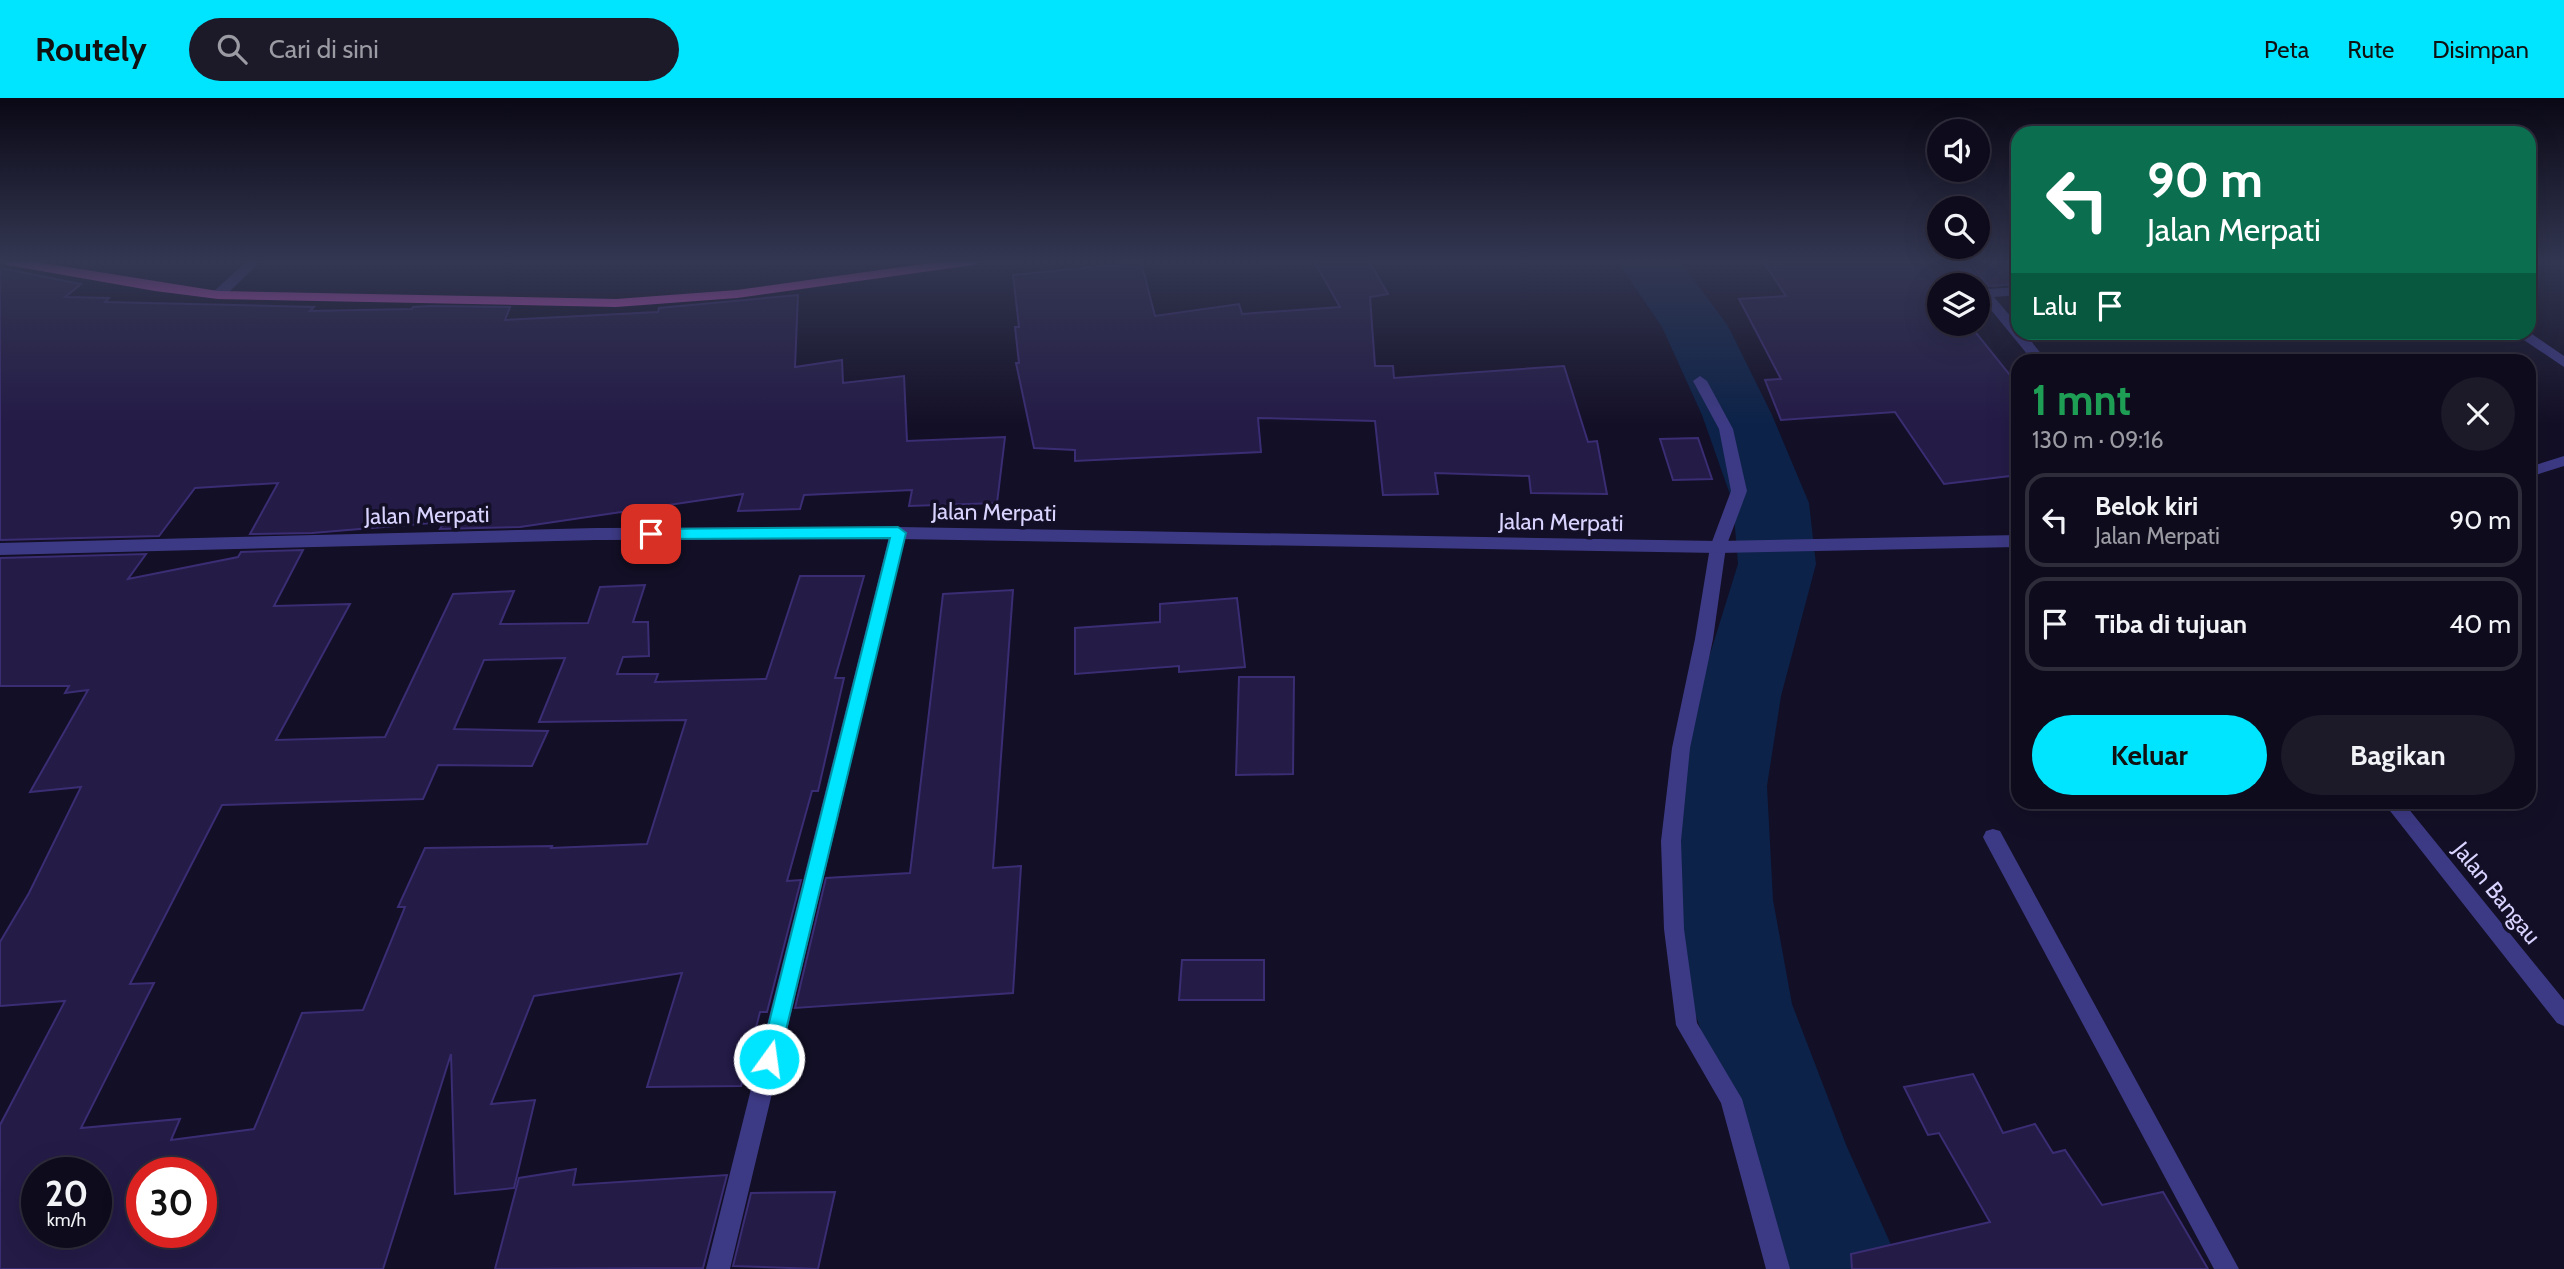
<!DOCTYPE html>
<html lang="id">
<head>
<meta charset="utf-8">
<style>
	:root { --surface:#0e0b1c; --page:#1c1929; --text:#f1f3f6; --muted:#9b9ba3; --line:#2e2b3b; --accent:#00e5ff }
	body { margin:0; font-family:Cabin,sans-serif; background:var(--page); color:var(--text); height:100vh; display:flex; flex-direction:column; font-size:26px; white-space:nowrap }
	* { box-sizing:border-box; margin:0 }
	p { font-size:23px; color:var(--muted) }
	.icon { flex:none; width:38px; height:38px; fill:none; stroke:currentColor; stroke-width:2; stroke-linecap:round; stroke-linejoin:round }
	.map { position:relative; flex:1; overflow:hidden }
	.panel { position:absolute; left:2011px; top:256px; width:525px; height:455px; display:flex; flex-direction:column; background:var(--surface); border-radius:21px; box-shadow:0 7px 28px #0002,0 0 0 2px var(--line) }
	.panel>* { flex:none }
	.top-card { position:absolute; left:2011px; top:28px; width:525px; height:214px; border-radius:21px; box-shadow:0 7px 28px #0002,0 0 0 2px var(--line); background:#0b6e4f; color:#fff; overflow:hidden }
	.buttons { position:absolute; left:1927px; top:21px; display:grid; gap:14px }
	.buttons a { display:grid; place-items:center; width:63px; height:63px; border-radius:50%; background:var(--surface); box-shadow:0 7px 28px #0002,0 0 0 2px var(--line); font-size:35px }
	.speed { position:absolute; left:21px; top:1059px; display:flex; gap:14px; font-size:35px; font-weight:700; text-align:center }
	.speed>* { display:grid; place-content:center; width:91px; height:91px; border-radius:50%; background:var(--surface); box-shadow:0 7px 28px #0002,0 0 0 2px var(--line); line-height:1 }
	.speed small { font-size:18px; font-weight:400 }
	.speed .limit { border:10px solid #d22; background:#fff; color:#111 }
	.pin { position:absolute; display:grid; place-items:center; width:60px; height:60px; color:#fff; margin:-30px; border-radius:14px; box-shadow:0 4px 10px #0006 }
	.me { position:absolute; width:77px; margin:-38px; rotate:14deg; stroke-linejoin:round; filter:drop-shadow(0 0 5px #0008) }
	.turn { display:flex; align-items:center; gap:24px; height:147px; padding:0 21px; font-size:32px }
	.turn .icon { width:91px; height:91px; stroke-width:2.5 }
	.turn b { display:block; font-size:49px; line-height:60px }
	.then { display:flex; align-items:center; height:66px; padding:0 21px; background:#0003; gap:14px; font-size:26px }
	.round { display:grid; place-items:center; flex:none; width:74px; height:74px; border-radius:37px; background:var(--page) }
	.head { display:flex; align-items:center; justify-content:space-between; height:119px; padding:0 21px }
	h1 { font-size:42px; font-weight:700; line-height:52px; color:#1e9e55 }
	.action { display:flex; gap:14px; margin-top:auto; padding:14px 21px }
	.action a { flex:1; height:80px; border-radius:42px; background:var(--accent); color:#111; font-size:28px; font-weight:700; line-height:80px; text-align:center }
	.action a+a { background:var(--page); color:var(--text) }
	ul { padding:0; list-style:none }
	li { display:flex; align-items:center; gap:21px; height:94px; margin:0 14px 10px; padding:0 7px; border:4px solid var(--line); border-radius:21px }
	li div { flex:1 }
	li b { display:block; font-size:26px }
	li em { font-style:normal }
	header { display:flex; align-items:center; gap:42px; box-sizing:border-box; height:98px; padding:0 35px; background:var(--accent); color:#111 }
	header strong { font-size:33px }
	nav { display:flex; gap:38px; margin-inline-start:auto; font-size:24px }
	.search { width:490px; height:63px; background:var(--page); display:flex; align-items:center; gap:18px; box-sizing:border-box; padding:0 24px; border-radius:38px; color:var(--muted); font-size:26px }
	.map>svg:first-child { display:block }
</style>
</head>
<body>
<header>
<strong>Routely</strong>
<div class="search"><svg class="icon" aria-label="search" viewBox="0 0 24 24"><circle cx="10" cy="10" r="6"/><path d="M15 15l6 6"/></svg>Cari di sini</div>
<nav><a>Peta</a><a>Rute</a><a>Disimpan</a></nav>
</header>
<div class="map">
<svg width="2564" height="1171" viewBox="0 0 2564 1171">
	<rect width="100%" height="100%" fill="#130f26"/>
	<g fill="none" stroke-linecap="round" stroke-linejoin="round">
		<!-- river -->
		<path fill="#0c2248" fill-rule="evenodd" d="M1617,163H1680L1728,228L1772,317L1809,405L1816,466L1781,598L1767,688L1773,802L1792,906L1847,1049L1902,1171H1788L1747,1069L1692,906L1679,802L1677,688L1697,598L1738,466L1733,405L1702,317L1662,229Z"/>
	</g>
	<!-- building -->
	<path fill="#241b47" stroke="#3b2d73" stroke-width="2" fill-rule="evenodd" d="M1314,163H1369L1388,196L1370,199L1375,268H1393L1394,280L1564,268L1588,344L1597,343L1607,396L1531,395L1529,378L1435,375L1438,396L1383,397L1375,323L1258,320L1261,354L1075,363V352L1034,350L1016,265H1019L1015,229H1019L1013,177L1141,164L1155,218L1239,206L1242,216L1340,209Z
		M1763,163H1949L1968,187H1939V226H1969L2018,287V377L1944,386L1895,314L1781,322L1765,282L1781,281L1739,201L1786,198Z
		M1968,163H2018V186L1989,188Z
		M0,170L81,186L65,199L109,200L105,204L314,209L310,213L412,211L413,209L431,208L510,209L505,222L658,214L659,210L798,197L795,269L842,262L843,285L904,278L907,343L1005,339L997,405L909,408L912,392L804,397L800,411L738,413L743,396L520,429L440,431L444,424L312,435L250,436L278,385L195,390L159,438L0,442Z
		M1698,340L1712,381L1673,382L1660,341Z
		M303,452L274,508L350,506L276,642L385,639L453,496L514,493L500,526L588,525L600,489L645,487L633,524H648L649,558L623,559L617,576H658L655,584L766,581L800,478H864L835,580H844L818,693H812L787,783L801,782L767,914H760L741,988L647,989L682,875L534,898L491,1006L535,1002L514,1090L455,1096L451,956L383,1171H0V1027L65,903L0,908V844L29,795L81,689L30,694L88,592L65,595L69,588H0V460L146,456L128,481L238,459L241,454ZM565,560L539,624L686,622L647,746L551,750L552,748L425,750L398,809H405L363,912L302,915L254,1031L171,1042L180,1021L81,1030L154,885L130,886L222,707L423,701L438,667L532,668L548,633L454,631L484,562ZM37,1074H96V1134H37ZM142,1074H201V1134H142Z
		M1013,492L993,770L1021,768L1013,895L795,910L826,780L910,775L943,496Z
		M1237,500L1245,569L1179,574V568L1075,576V530L1160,524V506Z
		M1239,579H1294L1293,676L1236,677Z
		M1182,862H1264V902H1179Z
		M1973,976L2003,1035L2035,1026L2053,1055L2065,1052L2102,1107L2163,1094L2208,1171H1852L1851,1156L1990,1124L1939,1035L1928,1037L1904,989Z
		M576,1071L573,1087L727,1077L703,1170L495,1171L519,1080Z
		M835,1094L818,1171L733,1168L751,1095Z"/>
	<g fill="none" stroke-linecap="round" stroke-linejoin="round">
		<!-- minor -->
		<path fill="#3d3a85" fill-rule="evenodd" d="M247,163H261L223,200H213V194Z
			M1952,163H1965L1988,191L2018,189V197L1994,199L2018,227V234H2024L2046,262H2032L1978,196V187H1971Z
			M2512,234H2529L2564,258V269Z
			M1700,278L1707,283L1733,331L1747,393L1726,449L1713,541L1690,650L1681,743L1684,831L1697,925L1742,1001L1790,1171H1766L1721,1005L1676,927L1664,831L1661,743L1672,650L1695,541L1710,449L1731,393L1719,331L1693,283Z
			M898,429L906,435L730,1171H706L890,435Z
			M2383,704H2403L2564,902V928L2557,925Z
			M1993,731L2000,733L2239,1171H2214L1986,745L1983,739L1986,733Z"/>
		<!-- tertiary -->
		<path fill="#3d3a85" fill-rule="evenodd" d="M2564,358V368L2529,379V369Z
			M898,429L1718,443L2018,437V449L1718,455L898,441L596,442L0,457V445L596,430Z"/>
		<!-- trunk -->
		<path fill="#e055d1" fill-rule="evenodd" d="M0,163H30L218,193L616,201L737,192L944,163H980L973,167L737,200L616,209L218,201L155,193L7,167Z"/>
	</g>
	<!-- sky -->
	<linearGradient id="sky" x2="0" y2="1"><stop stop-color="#0a0815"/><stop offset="0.5" stop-color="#333752"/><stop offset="1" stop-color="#333752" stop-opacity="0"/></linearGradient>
	<rect width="2564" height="327" fill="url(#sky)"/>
	<!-- route -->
	<path fill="#00e5ff" stroke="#0095a6" stroke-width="2" d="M898,429L906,435L779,961L776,967L769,970L762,967L760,961L890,440L651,441L644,436L651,431Z"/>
	<g text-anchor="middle" stroke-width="7" stroke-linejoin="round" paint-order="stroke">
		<!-- street labels -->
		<g font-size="23" fill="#d9d4ff" stroke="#130f26">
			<text transform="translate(994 414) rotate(1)" y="8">Jalan Merpati</text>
			<text transform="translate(427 417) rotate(-1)" y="8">Jalan Merpati</text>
			<text transform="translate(1561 424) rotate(1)" y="8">Jalan Merpati</text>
			<text transform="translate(2497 795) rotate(51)" y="8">Jalan Bangau</text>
		</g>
	</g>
</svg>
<div class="buttons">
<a><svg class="icon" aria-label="sound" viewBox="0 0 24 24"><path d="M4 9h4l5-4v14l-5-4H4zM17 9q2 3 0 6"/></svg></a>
<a><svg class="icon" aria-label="search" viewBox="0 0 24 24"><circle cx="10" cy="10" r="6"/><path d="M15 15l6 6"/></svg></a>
<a><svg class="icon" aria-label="layers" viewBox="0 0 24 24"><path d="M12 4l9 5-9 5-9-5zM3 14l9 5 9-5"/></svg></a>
</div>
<div class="speed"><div>20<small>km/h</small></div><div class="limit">30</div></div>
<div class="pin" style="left:651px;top:436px;background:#d93025"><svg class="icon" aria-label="arrive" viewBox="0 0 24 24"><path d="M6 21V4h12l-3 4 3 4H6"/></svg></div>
<svg class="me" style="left:769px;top:961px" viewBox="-20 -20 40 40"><circle r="17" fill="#00e5ff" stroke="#fff" stroke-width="3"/><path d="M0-11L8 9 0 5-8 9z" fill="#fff"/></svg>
<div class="top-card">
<div class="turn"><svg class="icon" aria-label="left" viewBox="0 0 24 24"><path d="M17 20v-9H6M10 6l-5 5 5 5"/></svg><div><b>90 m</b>Jalan Merpati</div></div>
<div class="then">Lalu<svg class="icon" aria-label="arrive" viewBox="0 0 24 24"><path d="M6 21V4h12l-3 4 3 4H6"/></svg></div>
</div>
<section class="panel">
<div class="head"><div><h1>1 mnt</h1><p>130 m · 09:16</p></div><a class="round"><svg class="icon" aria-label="close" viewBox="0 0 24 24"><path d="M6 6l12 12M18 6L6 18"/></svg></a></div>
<ul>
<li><svg class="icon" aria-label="left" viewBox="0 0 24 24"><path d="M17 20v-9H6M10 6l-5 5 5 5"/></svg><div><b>Belok kiri</b><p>Jalan Merpati</p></div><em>90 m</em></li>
<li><svg class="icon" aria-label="arrive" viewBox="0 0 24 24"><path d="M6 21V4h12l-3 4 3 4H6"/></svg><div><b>Tiba di tujuan</b></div><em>40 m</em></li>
</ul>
<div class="action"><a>Keluar</a><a>Bagikan</a></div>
</section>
</div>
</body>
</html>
